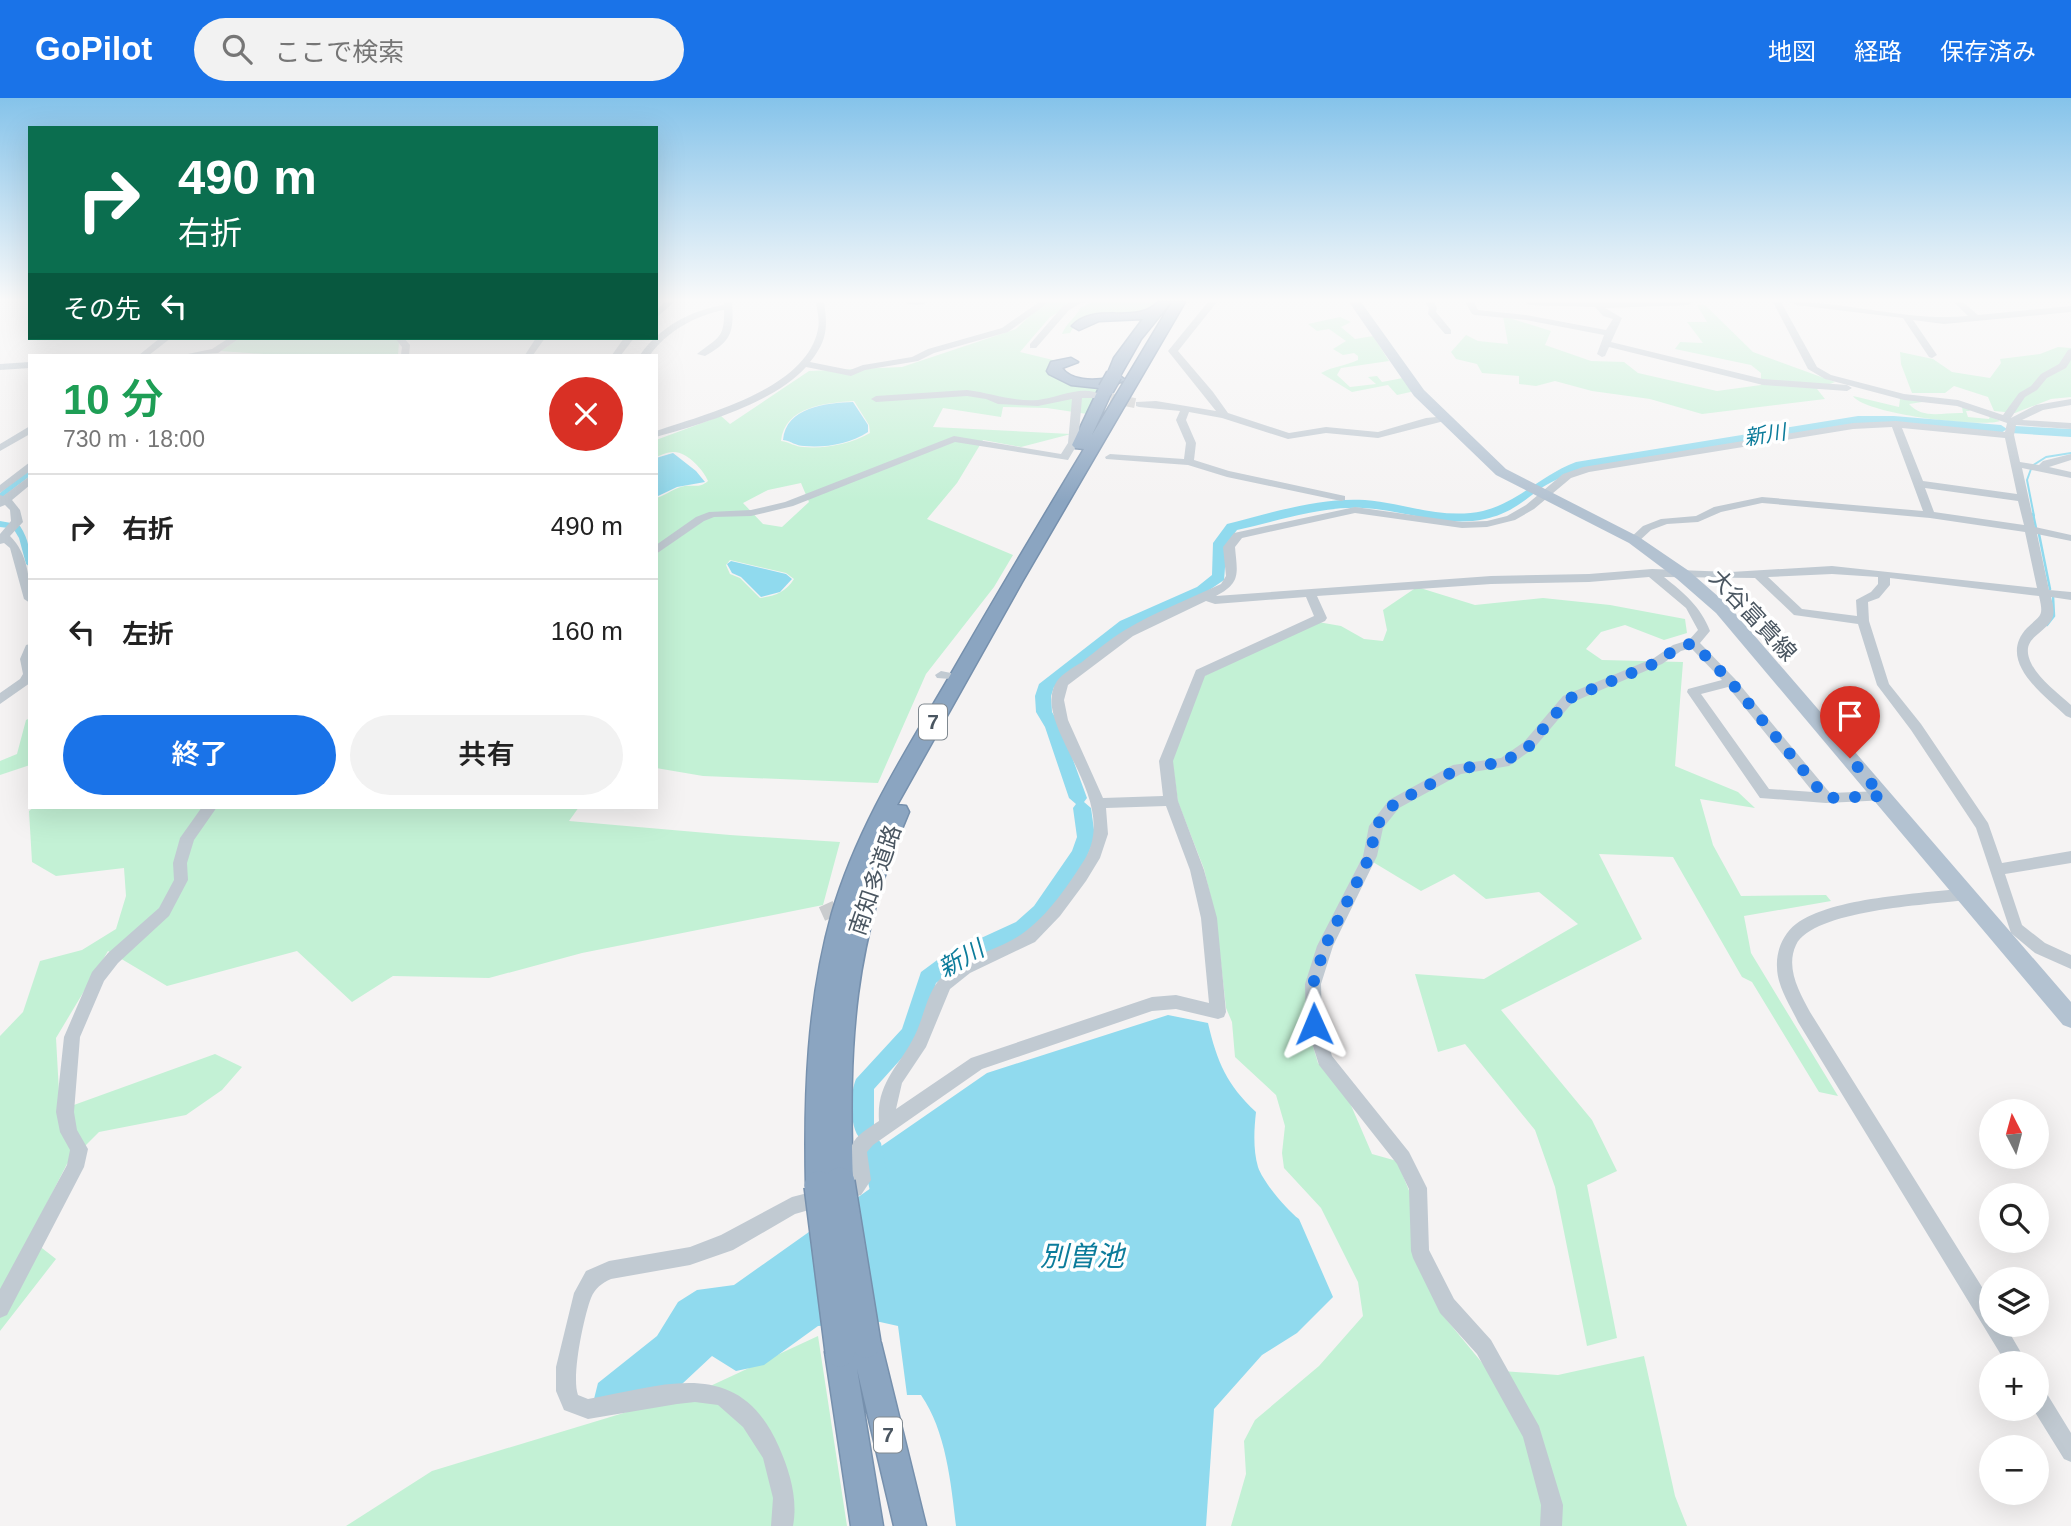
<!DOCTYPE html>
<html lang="ja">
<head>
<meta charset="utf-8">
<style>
	:root { --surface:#fff; --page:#f2f2f2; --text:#222; --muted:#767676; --line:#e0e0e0; --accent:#1a73e8 }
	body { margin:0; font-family:Arial,"Noto Sans JP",sans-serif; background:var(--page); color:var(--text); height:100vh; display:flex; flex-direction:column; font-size:26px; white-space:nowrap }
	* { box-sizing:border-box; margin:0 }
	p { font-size:23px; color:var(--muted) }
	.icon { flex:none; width:38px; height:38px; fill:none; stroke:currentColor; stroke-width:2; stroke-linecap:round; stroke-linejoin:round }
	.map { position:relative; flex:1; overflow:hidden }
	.drawer { position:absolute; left:28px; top:256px; width:630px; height:455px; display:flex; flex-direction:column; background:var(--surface); border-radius:0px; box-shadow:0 7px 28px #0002 }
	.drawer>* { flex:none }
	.hud { position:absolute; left:28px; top:28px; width:630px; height:214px; border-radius:0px; box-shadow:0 7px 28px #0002; background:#0b6e4f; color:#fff; overflow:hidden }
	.needle { width:46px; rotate:354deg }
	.tools { position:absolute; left:1979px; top:1001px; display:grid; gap:14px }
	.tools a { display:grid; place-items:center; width:70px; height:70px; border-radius:50%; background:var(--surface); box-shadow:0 7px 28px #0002; font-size:35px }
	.pin { position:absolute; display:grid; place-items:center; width:60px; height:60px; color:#fff; margin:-72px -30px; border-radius:50% 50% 50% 0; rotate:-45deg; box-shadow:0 0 7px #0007 }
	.pin .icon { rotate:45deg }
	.me { position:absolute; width:77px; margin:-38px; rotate:359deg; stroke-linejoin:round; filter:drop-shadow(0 0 5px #0008) }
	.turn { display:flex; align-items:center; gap:24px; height:147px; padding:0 35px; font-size:32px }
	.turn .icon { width:91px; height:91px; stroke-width:2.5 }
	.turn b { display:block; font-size:49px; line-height:60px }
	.then { display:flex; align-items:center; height:66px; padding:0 35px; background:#0003; gap:14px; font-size:26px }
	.round { display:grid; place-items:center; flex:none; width:74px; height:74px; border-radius:37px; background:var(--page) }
	.headline { display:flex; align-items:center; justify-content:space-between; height:119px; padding:0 35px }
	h1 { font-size:42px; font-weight:600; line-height:52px; color:#1e9e55 }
	.button { display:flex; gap:14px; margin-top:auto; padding:14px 35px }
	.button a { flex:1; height:80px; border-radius:42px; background:var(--accent); color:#fff; font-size:28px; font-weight:600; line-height:80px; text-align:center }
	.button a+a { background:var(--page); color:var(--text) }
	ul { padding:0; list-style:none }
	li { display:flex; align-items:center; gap:21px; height:105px; padding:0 35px; border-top:2px solid var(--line) }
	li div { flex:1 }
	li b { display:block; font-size:26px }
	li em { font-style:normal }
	header { display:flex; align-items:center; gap:42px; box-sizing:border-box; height:98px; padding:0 35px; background:var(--accent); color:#fff }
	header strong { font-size:33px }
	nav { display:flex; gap:38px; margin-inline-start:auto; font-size:24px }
	.search { width:490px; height:63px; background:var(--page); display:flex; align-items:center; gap:18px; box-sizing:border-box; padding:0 24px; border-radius:38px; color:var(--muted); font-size:26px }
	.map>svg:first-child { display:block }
</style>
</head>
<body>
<header>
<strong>GoPilot</strong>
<div class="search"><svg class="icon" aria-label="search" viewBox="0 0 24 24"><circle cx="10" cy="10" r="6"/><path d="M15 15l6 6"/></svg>ここで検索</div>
<nav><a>地図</a><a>経路</a><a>保存済み</a></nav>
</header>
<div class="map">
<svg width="2071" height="1428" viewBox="0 0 2071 1428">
	<rect width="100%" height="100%" fill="#f5f3f3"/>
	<!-- green -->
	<path fill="#c3f1d5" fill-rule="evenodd" d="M1049,204H1076L1050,219L1020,254L1053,262L1050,271L1101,289L1087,316L1047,310L1003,309L1001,319L943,310L933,329L1071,336L1021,349L983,342L957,385L927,421L1013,457L994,489L926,576L878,685L703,678L656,670V400C667,397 675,389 685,388C695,387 700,390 708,383C704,372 686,353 673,354C668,354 661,357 656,359V342L721,318L730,326L809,273L902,269L1016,231L1039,209ZM854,303L869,327L870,335C851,346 825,351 803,349C796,349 789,344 781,343C785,308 826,305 854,303ZM801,385L809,404L782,429L763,426L743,405L768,392ZM730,462L786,475L794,481C786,494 775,498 760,500L740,480L730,476L726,467Z
		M1092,204H1159C1133,229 1090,201 1070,235L1062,236C1066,225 1076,220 1080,210Z
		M1697,207H1705L1753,254L1835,284L1817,291L1825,301L1702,316L1650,301L1592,293L1555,283L1536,288L1519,286V278L1482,275L1477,266L1456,261L1451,254L1466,237L1478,243L1508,246L1503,218L1551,233L1545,247L1591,263L1624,264L1638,275L1717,293L1761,287V275L1751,267L1675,251L1680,244L1703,245L1687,224H1707Z
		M1340,219L1351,224L1341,229L1355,241L1373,238L1389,263L1341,270L1337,277L1350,289L1376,286L1368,279L1377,278L1382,284L1403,280L1415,293L1397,297L1388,287L1352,294L1321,275C1334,268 1345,268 1358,262V258L1354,255L1343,257L1333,251L1346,243L1329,231L1317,233L1308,226Z
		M240,240H392L399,243L398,257H277L221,253Z
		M2058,249L2071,250V299L2051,301L2015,315L1994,313L1988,299L1954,288L1945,295H1912L1901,266L1900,254L1933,261L1952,274L1990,280L2001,265L2000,261L2040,256Z
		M1853,298L1899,309L1900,301L1929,303L1909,306C1923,322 1944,314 1963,315L1962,309L1968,310L1970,313H1966L1968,319L1989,321L1990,318L2000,323C1980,330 1865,316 1853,298Z
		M1417,489L1475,507L1543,500L1610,507L1685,521L1687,535L1664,542L1625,527L1601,534L1586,551L1602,562L1683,564L1675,668L1738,694L1755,710L1700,701L1713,747L1741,798L1826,797L1831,803L1744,818L1751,855L1838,998L1819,994L1752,884L1742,879L1673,759L1599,756L1642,841L1501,912L1592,1022L1617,1073L1587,1087L1617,1240L1587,1248L1555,1089L1535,1032L1465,946L1438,954L1415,876L1484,881L1578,826L1539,794L1486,801L1454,776L1421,793L1363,758L1320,845L1307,928L1318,965L1350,1005L1372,1056L1397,1063L1410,1095L1441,1215L1488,1272L1558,1277L1644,1258L1675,1398L1687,1428H1231L1246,1376L1244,1343L1255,1322L1319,1268L1363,1218L1358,1184L1321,1110L1284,1070L1282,1055L1285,1028L1276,997L1235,959L1232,924L1226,910L1216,821L1204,771L1178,704L1172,661L1204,578L1318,524L1341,528L1364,541L1383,543L1387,532L1383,512Z
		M30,620V667L0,677V663L17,656L26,622Z
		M34,709H579L569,723L730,737L840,744L823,807L582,855L489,880L393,878L352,904L297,853L167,888L108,853L56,940L60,1012L215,956L242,969L222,992L186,1017L99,1034L67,1066L29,1140L56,1161L0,1233V938L23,914L40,863L82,852L116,831L126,798L124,770L56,778L32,764L29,713Z
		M818,1238L847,1428H346L432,1373L706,1290Z"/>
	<!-- water -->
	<path fill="#90daee" d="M853,304L868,327V334C850,346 825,350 804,348C796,348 791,343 783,342C786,309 826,305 853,304Z
		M673,355L696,373L705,384L677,389L656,399V360Z
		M731,463L786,476L792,481L780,494L761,499L741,479L732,475L727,466Z
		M1168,917L1208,925C1217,964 1227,987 1256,1014C1254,1032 1253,1052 1258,1069C1263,1084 1287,1112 1299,1121L1333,1199L1297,1235L1262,1257L1214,1311L1206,1428H956C951,1385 946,1333 921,1297H907L898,1228L880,1224L818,1228L764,1267L736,1273L712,1258L682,1286L594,1301L598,1285L657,1238L678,1204L697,1192L734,1187L878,1085L884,1084L880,1049L987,975Z"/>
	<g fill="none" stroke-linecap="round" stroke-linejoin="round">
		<!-- stream-far1 -->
		<path stroke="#90daee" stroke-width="2" d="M2032,368L2046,359L2071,355
			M2031,371L2027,382L2034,418"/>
		<!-- stream -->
		<path stroke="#90daee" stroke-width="2.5" d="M2033,416L2036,430
			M2039,436L2050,491
			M2047,527L2054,518L2053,498"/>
		<!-- canal -->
		<path fill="#90daee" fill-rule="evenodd" d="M27,372H30V378L0,401V395Z
			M0,423L11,425L12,427L8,430L0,429Z
			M17,427L20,428C29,442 30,452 30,469L26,466L19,440L13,430Z"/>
		<!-- river -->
		<path fill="#90daee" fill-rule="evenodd" d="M1858,318H1894L2001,327L2007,331L2001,335L1894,326H1858L1584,371C1568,376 1548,384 1536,394C1520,406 1508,416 1485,421C1443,430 1405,412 1363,410C1321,408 1278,423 1237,432L1227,445L1224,482L1202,497L1130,531L1054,589L1051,598L1052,614L1061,629L1087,700L1084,704L1091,710L1095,739L1086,761L1048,818L1030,836L958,869L936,885L918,942L874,991V1036L881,1045L889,1085L886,1093L878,1096L870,1093L859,1045L861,1041C849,1032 850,994 856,981L902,931L921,874L944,857L1016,824L1034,808L1072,753L1077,739L1073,710L1076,706L1069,700L1045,629L1036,614L1035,598L1039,586L1120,523L1197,489L1212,477L1213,445L1227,426C1271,415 1320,399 1365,402C1405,405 1442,422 1483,413C1519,404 1541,377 1576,364Z
			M2015,328L2071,331V339L2011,335V329Z"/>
		<!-- minor-tunnel-far1 -->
		<path stroke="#caccce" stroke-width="10" stroke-dasharray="10 5" stroke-linecap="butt" d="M1096,297L1139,306"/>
		<!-- minor-tunnel -->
		<path stroke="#caccce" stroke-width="15" stroke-dasharray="15 8" stroke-linecap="butt" d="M822,816L851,803"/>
		<!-- highway casing -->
		<g stroke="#7690ad" stroke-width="3">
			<path id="highway" d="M1158,204H1171L1141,241L1120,278L1125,282L1111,288L1113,291L1092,337L1172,204H1185L1022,484L897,707L906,708L909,714C853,844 848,945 853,1084L849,1093L840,1097L830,1093L828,1097L819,1101L810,1097L806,1088C804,997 807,904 832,815C856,733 901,661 944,588C990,508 1037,429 1084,351L1075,350L1072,347L1099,290L1071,287L1049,276L1047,273L1051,264L1071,260L1078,264L1062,270C1071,283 1093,283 1109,280L1107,277L1114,260L1143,221L1099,223L1079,232L1072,228C1096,203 1136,228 1158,204Z
				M866,1230L876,1235L881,1245L926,1428H894L857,1271L883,1428H851L825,1254L830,1244L840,1239L850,1244L852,1248L856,1235Z"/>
		</g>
		<!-- minor -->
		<path fill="#c1cad2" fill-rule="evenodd" d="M665,204H674L656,220V212Z
			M724,204H732C734,234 732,243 705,258L697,256C717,240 725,241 724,212C696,217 666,234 650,257H640C659,230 690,212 724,207Z
			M816,204H824C828,230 827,243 810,264L850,272L863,267L912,259L928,251L1002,230L1039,204H1049L1008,234L934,255L918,263L865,272L851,278L806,269C774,305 702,326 656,339V333C706,316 807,291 818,231C820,222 817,213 816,204Z
			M905,204H928C923,208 910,208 905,204Z
			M1071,204H1083L1069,212L1036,250H1030V246L1063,208Z
			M1208,204H1217L1178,253L1213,294L1228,315L1289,335L1326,329L1378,334L1426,320L1447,318L1452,321L1378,340L1326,335L1288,341L1222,320L1189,314L1186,322L1196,345L1194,362L1229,373L1345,398V402L1341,403L1227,379L1188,367L1106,361L1105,359L1110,356L1184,361L1186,345L1176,322L1180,313L1139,309L1136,308V304L1156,303L1216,313L1168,253Z
			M1425,204H1434L1437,210L1436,214L1451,232V236H1445L1428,216L1429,210Z
			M1465,204H1474L1478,212L1526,217L1606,232L1613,221L1603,218L1595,209L1529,207L1525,204H1693L1689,207L1605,210L1622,220L1611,244L1763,281L1847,287L1852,290L1847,293L1763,287L1609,249L1605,258L1602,259L1597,256L1604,237L1526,222L1475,217L1472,216Z
			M1773,204H1781L1817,269L1831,277L1904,296L1958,302L2003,317L2019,295L2031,288L2041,276L2059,266L2068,252L2071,251V262L2066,270L2047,280L2037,292L2025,299L2011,320L2036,307L2071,301V307L2043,312L2022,322L2071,325V331L2016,327L2014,337L2020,364L2039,367L2043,363L2071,356V362L2049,369L2071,374V380L2022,370L2035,429L2071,437V443L2037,436L2049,492L2071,494V502L2051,499C2053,507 2055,514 2052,521C2043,538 2018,540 2032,567C2041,583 2058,595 2071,607V620L2066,618C2044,597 1996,563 2027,530C2041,516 2044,519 2039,498L1890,480V487L1879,500L1868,504L1869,523L1889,586L1921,626L1988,725L2002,765L2071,753V765L2005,776L2022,827L2045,845L2071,857V871L2035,855L2011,835L1976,730L1911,632L1877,587L1858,526L1794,517L1755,480L1664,479C1684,495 1701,509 1710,533L1700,545L1735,581L1830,695L1882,693L1887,694L1889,698L1887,702L1826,705L1760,700L1687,594L1688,591L1722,582L1691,550L1681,553L1662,566L1573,604L1534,650L1509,668L1461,676L1399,710L1383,730L1377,758L1333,848L1321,886L1322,926L1332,958L1409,1054L1427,1090L1429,1152L1454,1201L1491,1242L1539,1328L1563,1407L1562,1428H1540L1541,1407L1523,1339L1477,1256L1440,1215L1413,1160L1411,1153L1409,1091L1397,1066L1319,967L1306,926L1305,886L1317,848L1363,758L1369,728L1389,702L1453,667L1501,660L1524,644L1563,598L1654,560L1673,547L1689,542L1698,532L1686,510L1649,479L1589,484L1491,486L1317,498L1327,520L1325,523L1205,578L1173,663L1178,703L1204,772L1217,820L1226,914L1224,919L1218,921L1176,911L1152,913L982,971L873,1047L867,1054L871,1082L861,1097L795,1116L733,1152L690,1167L611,1181C602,1185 595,1190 591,1200C584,1218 571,1279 578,1297L588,1301C666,1287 739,1257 779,1349C790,1374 798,1401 793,1428H771L773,1400L763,1360L743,1329L718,1307L695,1304L677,1306L588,1321L564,1312L556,1293V1269L574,1195L586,1173L609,1163L690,1149L721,1137L792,1099L850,1084L853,1080C848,1044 849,1043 879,1023C876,984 900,968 915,937C924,919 927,893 942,879C961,860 989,855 1012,842C1042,826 1065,792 1083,764C1125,700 1028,627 1057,583C1062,576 1074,569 1082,564C1096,553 1110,541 1125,532C1155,514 1189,501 1221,486L1226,478L1223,449L1234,435L1355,409L1462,424L1487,423L1507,418L1526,407L1563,376L1583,369L1853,325L1896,323L2005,334L2007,325L1957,308L1904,302L1825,281L1808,271ZM1892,329L1923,413L1762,399L1714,409L1696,418L1661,421L1643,428L1628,442L1630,444H1638L1651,432L1667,426L1698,424L1721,414L1762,405L1930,420L2025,434L2037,490L1832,468L1731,474L1652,471L1589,476L1491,478L1216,498C1242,485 1237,474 1235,449L1242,440L1355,415L1462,430L1487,429L1515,422L1534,411L1571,380L1589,374L1853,331ZM1902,330L2005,340L2017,396L1923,383ZM1925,390L2018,403L2024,427L1934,414ZM1832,476L1878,479V486L1871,494L1856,502L1857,518L1802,511L1768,479ZM1306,499L1314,518L1196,572L1159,663L1163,698L1103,700L1068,622L1064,602L1068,587L1133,538L1206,503L1215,506ZM1728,589L1813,694L1769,691L1701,596ZM1166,708L1190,772L1201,820L1209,905L1176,897L1152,899L971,960L896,1011L902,985L926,949L950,891L970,875L1035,844L1060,818L1086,783L1100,760L1108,736L1106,710Z
			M1792,204C1851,204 1910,224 1968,218L1954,204H1963L1978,217L2071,208V214L1944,226L1913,222L1937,257L1932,260L1929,259L1903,220L1796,207Z
			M160,240H171L149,257H139Z
			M229,240H240L218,255L183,257L212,251Z
			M395,240H404L410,247L409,257H401L402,249Z
			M536,240H545L533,257H525Z
			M624,240H634L621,257H612Z
			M30,264V270L0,272V266Z
			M967,292C991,295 1013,304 1038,302C1057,300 1084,286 1101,297L1096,300H1082L1078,345L1068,362L955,344L793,408L751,418L714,419L704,423L656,456V447L696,419L709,414L751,412L785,404L954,338L1061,356L1068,345L1072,301L1038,308L998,306L986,301L967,298L876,304L871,301L876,298Z
			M30,328V336L0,353V346Z
			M30,364V373L0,395V387Z
			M30,378V387L12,402L20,412L23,424L10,438C28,456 30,481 30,505L24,501L10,450L4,445L0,446V436L11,423L10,412L5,407L0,409V397L3,398Z
			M30,546V585L0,606V595L20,581L23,576L20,561L26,547Z
			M941,573L951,575L953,578L951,581L937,580L935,577Z
			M202,709H217L194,742L187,765L188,782L169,818L118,865L104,883L80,939L74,1014L77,1032L88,1051L84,1069L7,1217L0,1220V1191L67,1067L70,1052L60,1034L56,1014L64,939L92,874L108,855L159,810L174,782L173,765L180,740Z
			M1965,790L1970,792L1972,796L1970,800L1965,802C1928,807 1813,812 1796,847C1785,870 1800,895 1810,914L1992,1205V1227H2005L2027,1265H2006L1798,924C1790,907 1777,888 1777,869C1776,853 1783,836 1796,826C1832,799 1920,796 1965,790Z
			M2037,1288L2044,1291L2071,1335V1364L2064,1361L2033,1311H2037Z"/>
		<!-- major -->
		<path fill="#b3c2d1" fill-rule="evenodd" d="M1349,204H1361L1424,292L1506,371L1639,439L1689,473L1728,507L2071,904V930L2063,927L1716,515L1677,481L1629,445L1496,377L1414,298Z"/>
		<!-- highway -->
		<use href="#highway" fill="#8ba5c1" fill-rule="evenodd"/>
		<!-- highway-bridge-far1 casing -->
		<g stroke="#7690ad" stroke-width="18" stroke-linecap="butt">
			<path id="highway-bridge-far1" d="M1106,291L1114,277"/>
		</g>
		<!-- highway-bridge casing -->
		<g stroke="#7690ad" stroke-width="32" stroke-linecap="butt">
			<path id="highway-bridge" d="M840,1084L866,1245
				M819,1088L840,1254"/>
		</g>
		<!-- highway-bridge-far1 -->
		<use href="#highway-bridge-far1" stroke="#8ba5c1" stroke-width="15"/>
		<!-- highway-bridge -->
		<use href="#highway-bridge" stroke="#8ba5c1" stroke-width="29"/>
	</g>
	<!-- sky -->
	<linearGradient id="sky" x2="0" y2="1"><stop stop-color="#85c3ea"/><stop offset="0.5" stop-color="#fafafa"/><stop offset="1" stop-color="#fafafa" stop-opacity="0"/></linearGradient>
	<rect width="2071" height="404" fill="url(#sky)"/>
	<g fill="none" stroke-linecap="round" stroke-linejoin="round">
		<!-- route -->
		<path stroke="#1a73e8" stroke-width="12" stroke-dasharray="0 21.6" d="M1314,926L1313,886L1325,848L1370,758L1376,728L1394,706L1458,671L1504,664L1529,648L1568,601L1658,564L1677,550L1693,545L1731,584L1826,700L1882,698L1850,660"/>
	</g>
	<g text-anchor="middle" stroke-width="7" stroke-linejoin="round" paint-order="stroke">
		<!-- far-water labels -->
		<g font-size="21" font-style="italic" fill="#0c7c9b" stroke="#fff">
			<text transform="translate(1765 337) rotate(-9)" y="7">新川</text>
		</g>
		<!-- shield labels -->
		<g fill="#fff" stroke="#808990" stroke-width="2">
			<rect x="919" y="606.5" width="28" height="35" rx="5"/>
			<rect x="874" y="1319.5" width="28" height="35" rx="5"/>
		</g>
		<g font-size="21" font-weight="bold" fill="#4a5661">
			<text x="933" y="631">7</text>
			<text x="888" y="1344">7</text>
		</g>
		<!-- street labels -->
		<g font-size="23" fill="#4a5661" stroke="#fff">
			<text transform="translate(1753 517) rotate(47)" y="8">大谷富貴線</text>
			<text transform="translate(875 782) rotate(-71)" y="8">南知多道路</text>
		</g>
		<!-- water labels -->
		<g font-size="24" font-style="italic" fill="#0c7c9b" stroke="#fff">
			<text transform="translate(961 861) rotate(-30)" y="8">新川</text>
		</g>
		<!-- near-water labels -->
		<g font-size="28" font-style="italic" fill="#0c7c9b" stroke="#fff">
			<text x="1082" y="1168">別曽池</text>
		</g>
	</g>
</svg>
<div class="tools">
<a><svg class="needle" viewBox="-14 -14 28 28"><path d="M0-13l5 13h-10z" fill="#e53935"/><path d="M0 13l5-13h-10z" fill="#767676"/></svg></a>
<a><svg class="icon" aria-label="search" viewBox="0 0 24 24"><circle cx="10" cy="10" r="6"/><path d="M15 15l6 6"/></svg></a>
<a><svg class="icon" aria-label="layers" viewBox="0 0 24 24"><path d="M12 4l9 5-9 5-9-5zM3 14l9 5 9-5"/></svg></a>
<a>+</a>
<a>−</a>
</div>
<div class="pin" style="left:1850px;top:660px;background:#d93025"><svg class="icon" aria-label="arrive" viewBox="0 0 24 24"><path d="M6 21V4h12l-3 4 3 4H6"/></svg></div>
<svg class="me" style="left:1314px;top:926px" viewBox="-20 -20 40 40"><path d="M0-17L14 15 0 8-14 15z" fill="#1a73e8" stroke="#fff" stroke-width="4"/></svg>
<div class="hud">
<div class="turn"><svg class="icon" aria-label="right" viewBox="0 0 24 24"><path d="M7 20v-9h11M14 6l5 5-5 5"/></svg><div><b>490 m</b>右折</div></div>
<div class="then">その先<svg class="icon" aria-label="left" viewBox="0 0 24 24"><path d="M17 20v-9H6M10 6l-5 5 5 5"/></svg></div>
</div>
<section class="drawer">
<div class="headline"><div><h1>10 分</h1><p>730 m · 18:00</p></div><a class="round" style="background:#d93025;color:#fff"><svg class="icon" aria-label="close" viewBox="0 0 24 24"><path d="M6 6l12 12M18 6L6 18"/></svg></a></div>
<ul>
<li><svg class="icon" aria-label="right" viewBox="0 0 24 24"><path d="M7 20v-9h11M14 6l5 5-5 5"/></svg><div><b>右折</b></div><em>490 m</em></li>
<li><svg class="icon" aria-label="left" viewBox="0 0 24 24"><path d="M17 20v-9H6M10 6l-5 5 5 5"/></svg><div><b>左折</b></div><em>160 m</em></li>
</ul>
<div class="button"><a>終了</a><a>共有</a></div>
</section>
</div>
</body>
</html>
